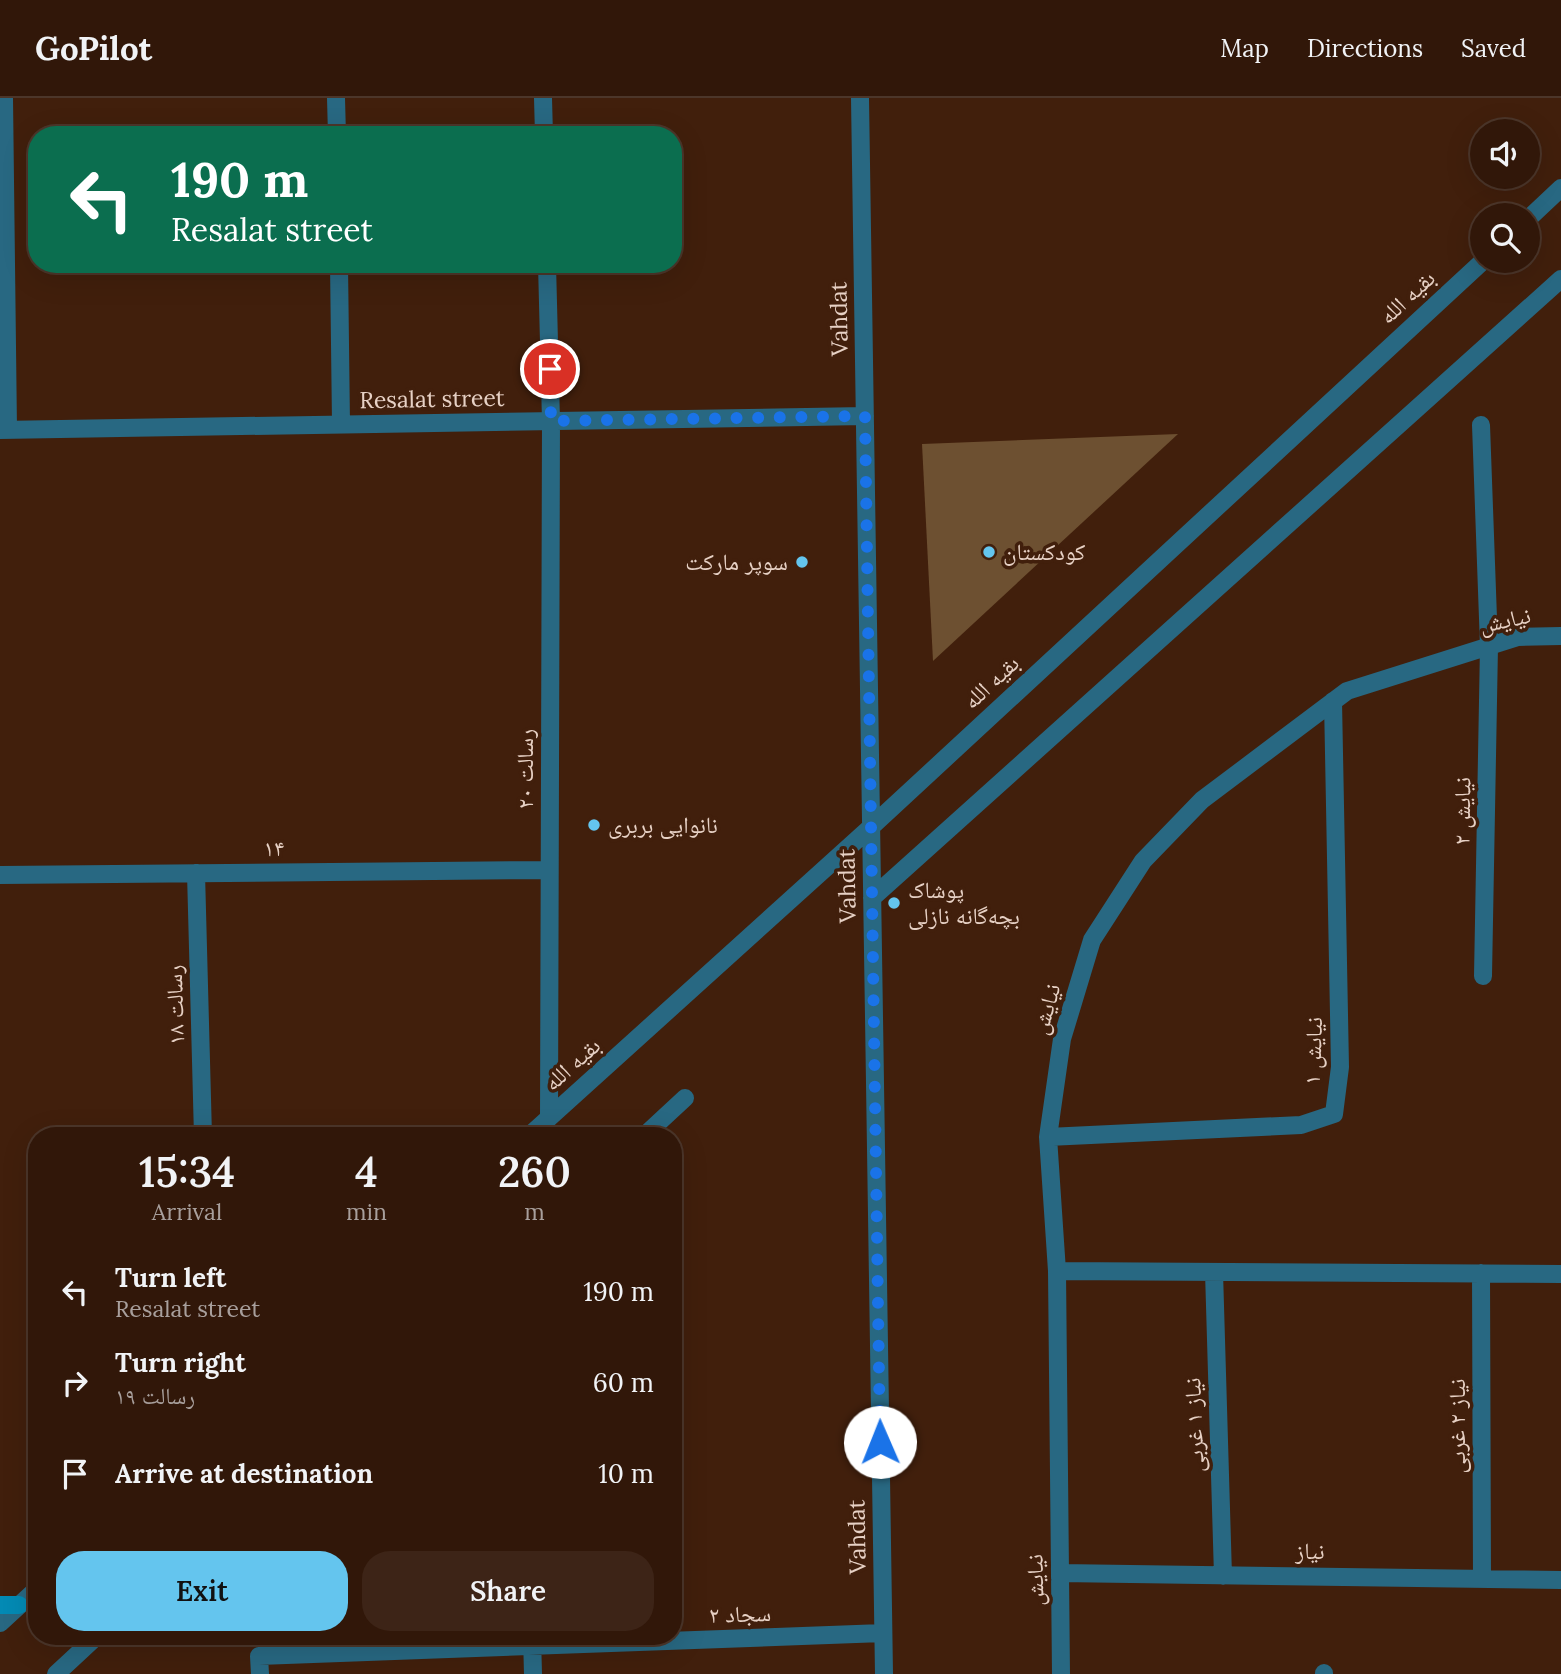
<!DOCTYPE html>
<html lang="en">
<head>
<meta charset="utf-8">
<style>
	:root { --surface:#311709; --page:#3d2417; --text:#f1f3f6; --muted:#a89f9c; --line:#4c362a; --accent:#64c5ee }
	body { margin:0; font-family:Lora,"Noto Naskh Arabic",serif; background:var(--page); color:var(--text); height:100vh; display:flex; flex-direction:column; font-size:26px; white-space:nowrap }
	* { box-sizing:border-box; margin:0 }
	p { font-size:23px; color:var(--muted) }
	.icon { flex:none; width:38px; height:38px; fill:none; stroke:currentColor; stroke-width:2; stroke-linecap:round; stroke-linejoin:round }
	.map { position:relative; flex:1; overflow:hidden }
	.panel { position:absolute; left:28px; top:1029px; width:654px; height:518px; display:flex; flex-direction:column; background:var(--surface); border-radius:28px; box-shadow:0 7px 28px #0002,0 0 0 2px var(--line) }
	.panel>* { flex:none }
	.guide { position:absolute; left:28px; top:28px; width:654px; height:147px; border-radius:28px; box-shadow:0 7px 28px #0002,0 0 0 2px var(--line); background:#0b6e4f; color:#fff; overflow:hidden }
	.fabs { position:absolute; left:1470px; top:21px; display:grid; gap:14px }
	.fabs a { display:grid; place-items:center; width:70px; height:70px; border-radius:50%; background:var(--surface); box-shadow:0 7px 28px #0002,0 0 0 2px var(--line); font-size:35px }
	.pin { position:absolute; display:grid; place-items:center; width:60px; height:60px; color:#fff; margin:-30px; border:4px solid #fff; border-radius:50%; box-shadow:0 2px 7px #0007 }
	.me { position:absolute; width:77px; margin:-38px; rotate:359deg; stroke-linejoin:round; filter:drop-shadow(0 0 5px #0008) }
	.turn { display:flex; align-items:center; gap:24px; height:147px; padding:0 28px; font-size:32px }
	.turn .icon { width:91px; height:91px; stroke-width:2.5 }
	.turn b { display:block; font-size:49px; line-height:60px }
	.eta { display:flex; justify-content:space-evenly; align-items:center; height:119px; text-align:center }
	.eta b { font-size:42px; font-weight:600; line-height:49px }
	.action { display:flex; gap:14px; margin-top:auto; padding:14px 28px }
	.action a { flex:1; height:80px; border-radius:28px; background:var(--accent); color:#111; font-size:28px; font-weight:600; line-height:80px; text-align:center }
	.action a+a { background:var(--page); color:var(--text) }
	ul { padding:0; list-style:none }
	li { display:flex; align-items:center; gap:21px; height:91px; padding:0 28px }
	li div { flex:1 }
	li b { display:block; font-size:26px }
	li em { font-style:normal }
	header { display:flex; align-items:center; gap:42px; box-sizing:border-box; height:98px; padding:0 35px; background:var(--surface); border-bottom:2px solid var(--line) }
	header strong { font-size:33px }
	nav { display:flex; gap:38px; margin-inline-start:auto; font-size:24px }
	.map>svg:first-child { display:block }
</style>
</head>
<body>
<header>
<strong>GoPilot</strong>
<nav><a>Map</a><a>Directions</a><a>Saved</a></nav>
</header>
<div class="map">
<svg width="1561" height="1576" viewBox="0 0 1561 1576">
	<rect width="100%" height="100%" fill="#411f0c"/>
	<!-- building -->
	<path fill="#6d5031" d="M1178,336L933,563L922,346Z"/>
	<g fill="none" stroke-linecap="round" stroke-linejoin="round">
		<!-- street -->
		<path stroke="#286882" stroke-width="18" d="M4,0L8,331
			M336,0L337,37
			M543,0L544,37
			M860,0L884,1576
			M1528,121L1561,90
			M339,166L341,326
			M547,166L551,323L549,1020
			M1481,327L1489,548L1483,878
			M0,332L865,318
			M196,775L203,1038
			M0,777L549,772
			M872,800L1561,181
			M529,1038L871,729L1483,163
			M644,1038L685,1000
			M1048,1039L1301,1027L1334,1016L1340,969L1333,603
			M1057,1173L1561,1176
			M1214,1174L1223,1478
			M1481,1175L1482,1481
			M1060,1475L1561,1482
			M0,1525L37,1491
			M532,1538L533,1576
			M1324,1575V1576
			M56,1576L97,1538
			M260,1576L259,1558L883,1535
			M1061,1576L1057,1173L1048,1039L1062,941L1092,842L1143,763L1202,702L1347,593L1518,539L1561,538"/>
		<!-- secondary -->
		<path stroke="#038ab4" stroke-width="18" d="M0,1507H19"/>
	</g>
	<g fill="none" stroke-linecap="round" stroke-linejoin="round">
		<!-- route -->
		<path stroke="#1a73e8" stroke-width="12" stroke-dasharray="0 21.6" d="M550,271L551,323L865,318L880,1344"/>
	</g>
	<!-- markers -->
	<g fill="#64c5ee" stroke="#411f0c" stroke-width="2.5">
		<circle cx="989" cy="454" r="7"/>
		<circle cx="802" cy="464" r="7"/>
		<circle cx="594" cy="727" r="7"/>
		<circle cx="894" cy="805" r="7"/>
	</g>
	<g text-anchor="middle" stroke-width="7" stroke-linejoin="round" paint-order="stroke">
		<!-- street labels -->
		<g font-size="23" fill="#e7d1c5" stroke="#411f0c">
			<text transform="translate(1407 199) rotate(-43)" y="8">بقیه الله</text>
			<text transform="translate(839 221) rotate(-91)" y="8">Vahdat</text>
			<text transform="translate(432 301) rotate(-1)" y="8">Resalat street</text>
			<text transform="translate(1505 522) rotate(-12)" y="8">نیایش</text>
			<text transform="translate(991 584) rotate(-43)" y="8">بقیه الله</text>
			<text transform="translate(525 671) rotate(-90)" y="8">رسالت ۲۰</text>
			<text transform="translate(1462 713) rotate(-89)" y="8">نیایش ۲</text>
			<text transform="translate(274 750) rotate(-1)" y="8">۱۴</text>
			<text transform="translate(847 788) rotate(-91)" y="8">Vahdat</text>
			<text transform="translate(175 907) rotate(-92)" y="8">رسالت ۱۸</text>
			<text transform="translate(1046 911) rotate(-74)" y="8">نیایش</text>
			<text transform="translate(1313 953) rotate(-88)" y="8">نیایش ۱</text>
			<text transform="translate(572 966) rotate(-42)" y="8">بقیه الله</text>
			<text transform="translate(1194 1327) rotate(-92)" y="8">نیاز ۱ غربی</text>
			<text transform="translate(1457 1328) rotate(-90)" y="8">نیاز ۲ غربی</text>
			<text transform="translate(857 1439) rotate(-91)" y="8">Vahdat</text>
			<text x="1310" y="1461">نیاز</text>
			<text transform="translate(1035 1482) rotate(-91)" y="8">نیایش</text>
			<text transform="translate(740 1516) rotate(-2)" y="8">سجاد ۲</text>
		</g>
		<!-- poi labels -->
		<g font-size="23" fill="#e7d1c5" stroke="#411f0c" text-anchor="start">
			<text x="1003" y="462">کودکستان</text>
			<text x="788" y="472" text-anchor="end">سوپر مارکت</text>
			<text x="608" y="735">نانوایی بربری</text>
			<text x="908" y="800">پوشاک<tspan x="908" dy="26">بچه‌گانه نازلی</tspan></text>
		</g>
	</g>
</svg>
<div class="fabs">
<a><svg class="icon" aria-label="sound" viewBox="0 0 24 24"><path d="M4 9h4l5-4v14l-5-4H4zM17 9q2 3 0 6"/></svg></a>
<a><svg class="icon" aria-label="search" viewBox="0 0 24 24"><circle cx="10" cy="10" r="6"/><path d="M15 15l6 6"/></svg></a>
</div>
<div class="pin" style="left:550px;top:271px;background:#d93025"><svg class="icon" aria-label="arrive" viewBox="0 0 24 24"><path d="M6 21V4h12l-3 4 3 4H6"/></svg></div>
<svg class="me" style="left:880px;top:1344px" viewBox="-20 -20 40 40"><circle r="19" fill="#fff"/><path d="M0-13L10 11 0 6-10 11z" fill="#1a73e8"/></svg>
<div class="guide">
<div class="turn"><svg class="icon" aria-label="left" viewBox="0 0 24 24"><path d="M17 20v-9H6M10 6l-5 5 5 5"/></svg><div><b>190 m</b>Resalat street</div></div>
</div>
<section class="panel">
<div class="eta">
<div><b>15:34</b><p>Arrival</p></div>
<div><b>4</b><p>min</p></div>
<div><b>260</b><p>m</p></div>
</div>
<ul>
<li><svg class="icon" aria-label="left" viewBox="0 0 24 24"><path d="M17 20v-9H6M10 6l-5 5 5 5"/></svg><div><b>Turn left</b><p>Resalat street</p></div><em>190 m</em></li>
<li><svg class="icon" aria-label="right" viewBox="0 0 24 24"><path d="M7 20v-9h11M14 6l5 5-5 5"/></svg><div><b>Turn right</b><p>رسالت ۱۹</p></div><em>60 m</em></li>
<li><svg class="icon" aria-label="arrive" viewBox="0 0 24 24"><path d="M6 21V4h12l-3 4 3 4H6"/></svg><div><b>Arrive at destination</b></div><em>10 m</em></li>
</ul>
<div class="action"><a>Exit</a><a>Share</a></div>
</section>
</div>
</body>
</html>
